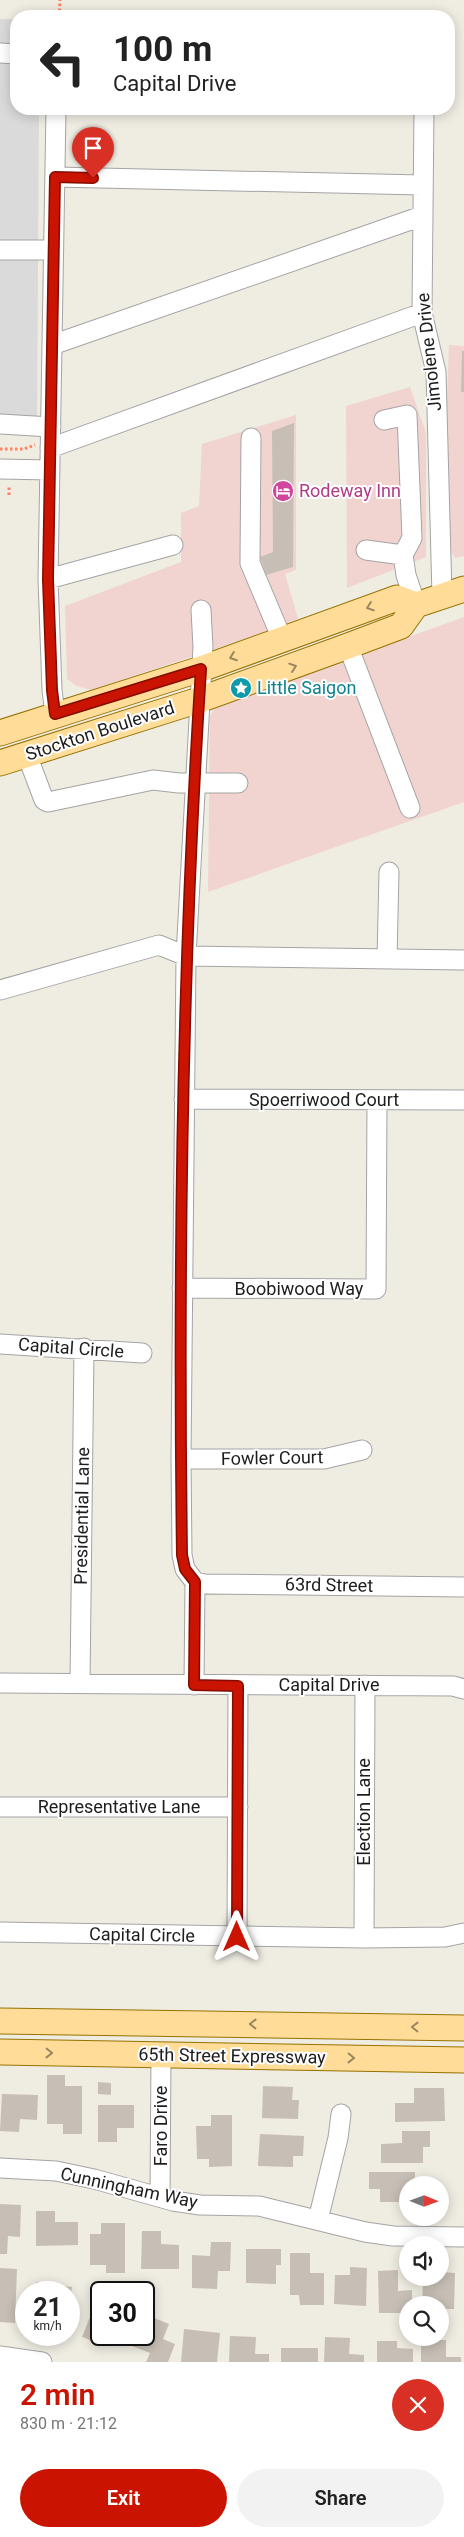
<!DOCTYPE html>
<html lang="en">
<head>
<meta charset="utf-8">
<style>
	:root { --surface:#fff; --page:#f2f2f2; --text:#222; --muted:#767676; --accent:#ca1300 }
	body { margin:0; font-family:Roboto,sans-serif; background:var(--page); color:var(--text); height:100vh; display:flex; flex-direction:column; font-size:19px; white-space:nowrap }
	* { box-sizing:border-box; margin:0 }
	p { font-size:16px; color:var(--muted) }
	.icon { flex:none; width:28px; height:28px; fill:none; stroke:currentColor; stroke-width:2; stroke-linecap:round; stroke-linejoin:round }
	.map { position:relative; height:2362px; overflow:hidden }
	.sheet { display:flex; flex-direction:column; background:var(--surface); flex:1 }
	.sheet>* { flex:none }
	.guide { position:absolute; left:10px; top:10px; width:445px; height:105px; border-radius:20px; box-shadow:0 2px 12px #0003; background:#fff; color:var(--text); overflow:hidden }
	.needle { width:32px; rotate:91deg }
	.buttons { position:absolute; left:399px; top:2176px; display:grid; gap:10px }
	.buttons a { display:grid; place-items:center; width:50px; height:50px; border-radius:50%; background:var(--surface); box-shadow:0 2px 12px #0003; font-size:25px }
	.speed { position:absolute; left:15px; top:2281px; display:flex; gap:10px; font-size:25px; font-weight:700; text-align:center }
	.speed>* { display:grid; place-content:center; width:65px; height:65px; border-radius:50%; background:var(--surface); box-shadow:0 2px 12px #0003; line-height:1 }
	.speed small { font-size:12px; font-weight:400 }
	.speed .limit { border:2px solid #111; border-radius:8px; background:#fff; color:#111 }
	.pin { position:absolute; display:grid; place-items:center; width:42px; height:42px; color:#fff; margin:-51px -21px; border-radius:50% 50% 50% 0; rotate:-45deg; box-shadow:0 0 5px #0007 }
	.pin .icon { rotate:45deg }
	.me { position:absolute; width:55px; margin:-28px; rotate:0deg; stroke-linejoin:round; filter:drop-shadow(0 0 4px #0008) }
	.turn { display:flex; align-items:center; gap:18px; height:105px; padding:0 20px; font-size:22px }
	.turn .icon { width:65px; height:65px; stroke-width:2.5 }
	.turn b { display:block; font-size:35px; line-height:42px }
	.round { display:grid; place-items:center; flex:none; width:52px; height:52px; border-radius:26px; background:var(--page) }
	.overview { display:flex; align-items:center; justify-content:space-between; height:85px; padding:0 20px }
	h1 { font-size:30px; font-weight:600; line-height:38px; color:var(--accent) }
	.primary-button { display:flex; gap:10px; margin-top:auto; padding:10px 20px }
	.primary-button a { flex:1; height:58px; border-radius:30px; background:var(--accent); color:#fff; font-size:20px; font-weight:600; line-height:58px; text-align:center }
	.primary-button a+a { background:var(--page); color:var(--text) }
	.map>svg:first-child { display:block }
</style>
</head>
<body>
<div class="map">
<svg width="464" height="2362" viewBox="0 0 464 2362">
	<rect width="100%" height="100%" fill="#efece2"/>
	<!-- residential -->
	<path fill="#dbdada" d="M0,19H16V109H39L37,427H0Z"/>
	<!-- commercial -->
	<path fill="#f1d4cf" d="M449,345L464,346V556L455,558L450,550L447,402Z
		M410,387L426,433V557L347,588L346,406Z
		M296,415V570L285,574L298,619L239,641L91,690L77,686L67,679L65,606L181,562V513L199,506L202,444Z
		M464,617V802L208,892L210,716L215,707Z"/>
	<!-- building -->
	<path fill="#c7bfb5" d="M462,351H464V392H461Z
		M294,423L293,567L266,575L260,557L273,552L272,431Z
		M47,2075H65V2086H82V2134H63V2124H47Z
		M98,2082L111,2083V2095L98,2094Z
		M263,2086L293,2087L292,2100H299L298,2119L262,2118Z
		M414,2088H444L445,2121L395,2122V2103H414Z
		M2,2094L38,2095L37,2120L20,2119L19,2132L0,2131Z
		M98,2105H134V2128H117V2142H98Z
		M211,2115H232V2166L209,2167V2159H197L196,2126H211Z
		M402,2131H430V2147H423V2163H381V2144L402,2143Z
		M260,2134L304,2136L303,2156H293V2167L258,2166Z
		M369,2172H415V2185H408L405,2202H380V2189H369Z
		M0,2204L21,2205L20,2237L8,2236L7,2254H0Z
		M36,2211H55V2222H78V2245L36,2246Z
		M101,2223H125V2273H106V2265H90V2234H101Z
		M142,2231H161V2244L179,2245V2269H141Z
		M211,2242H231L230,2271H218L217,2289L192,2288V2255L210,2256Z
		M246,2249H281V2265H276V2284L246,2283Z
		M290,2253H310V2273H324V2305H300L299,2295H290Z
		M350,2267L367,2268L366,2306L334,2304L335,2275H350Z
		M0,2268L17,2269L15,2323L0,2322Z
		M398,2270V2291L412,2290V2305H408V2313H379L378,2271Z
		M440,2272L455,2273L454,2309H440V2305H422L423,2280H435V2278H440Z
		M36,2282L72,2287L70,2300L69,2292H34Z
		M96,2302L101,2304V2333L98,2343L82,2337Z
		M144,2314L169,2324L163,2339L175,2344L168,2362H146L150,2353L132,2346L136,2335H144Z
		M184,2329L220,2333L217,2362H181Z
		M230,2336L256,2337L255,2354H269V2362H229Z
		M325,2337L350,2338L349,2354L364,2355V2362H324Z
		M421,2340H446V2357H461V2362H421Z
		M377,2341H397V2348L413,2349V2362H377Z
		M281,2348H318V2362H281Z"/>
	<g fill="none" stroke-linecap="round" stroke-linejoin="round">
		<!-- minor casing -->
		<g stroke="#a4a4a4" stroke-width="21">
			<path id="minor" d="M0,53L16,54
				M424,109L422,313L436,372L442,596
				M55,177L422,185
				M0,250H53
				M52,345L422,216
				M384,420L407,415L412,538L403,555L406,575L416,605
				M0,424L51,427
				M251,438L250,563L282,639
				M50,448L422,313
				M0,469L50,470
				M366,550L403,555
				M48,579L173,545
				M348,646L410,808
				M55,714L52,690L48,579L56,109
				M27,755L44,800L48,802L153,780L179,783H238
				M387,959L389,872
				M0,990L159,945L186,956L464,960
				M184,1099L464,1100
				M182,1288L376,1289L377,1100
				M0,1344L142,1353
				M181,1459H324L362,1450
				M195,1582L185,1569L182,1555L181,1459L186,956L203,647L201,610
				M195,1582L205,1584L464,1587
				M0,1683L453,1686L464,1689
				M80,1684L84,1348
				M194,1685L195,1582
				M0,1807H238
				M0,1932L364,1938L445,1937L464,1933
				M237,1937L238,1685
				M364,1938L365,1685
				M0,2168L56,2171L94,2179L173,2201L200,2205L259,2206L365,2232L393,2236L464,2237
				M160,2197L161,2055
				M318,2220L338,2138L341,2114
				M0,2356L42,2362"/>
		</g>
		<!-- major casing -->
		<g stroke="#967200" stroke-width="27">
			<path id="major" d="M0,733L201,669L397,598L416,605
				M0,763L199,700L348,646L401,626L416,605L464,589
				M0,2021L464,2028
				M0,2052L464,2060"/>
		</g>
		<!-- path -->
		<path stroke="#ff8263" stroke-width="3" stroke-dasharray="2.5 2.5" stroke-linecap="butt" d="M59,16L60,0
			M0,449H24L35,445
			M9,495V485"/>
		<!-- minor -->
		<use href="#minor" stroke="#fff" stroke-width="19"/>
		<!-- major -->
		<use href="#major" stroke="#ffdc97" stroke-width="25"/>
	</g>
	<!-- one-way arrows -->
	<defs><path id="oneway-chevron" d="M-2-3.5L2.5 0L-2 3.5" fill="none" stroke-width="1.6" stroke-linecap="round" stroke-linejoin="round" transform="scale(1.25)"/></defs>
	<g stroke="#998660">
		<use href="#oneway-chevron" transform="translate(370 607) rotate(161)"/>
		<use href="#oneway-chevron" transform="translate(233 657) rotate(160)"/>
		<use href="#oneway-chevron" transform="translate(293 667) rotate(-19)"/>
		<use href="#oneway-chevron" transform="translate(253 2024) rotate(-179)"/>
		<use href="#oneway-chevron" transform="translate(415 2027) rotate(-179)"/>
		<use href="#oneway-chevron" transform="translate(49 2053) rotate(1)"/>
		<use href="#oneway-chevron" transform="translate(351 2058) rotate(1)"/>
	</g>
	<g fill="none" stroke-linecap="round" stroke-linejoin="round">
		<!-- route casing -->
		<g stroke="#830c00" stroke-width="12">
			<path id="route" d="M93,178L55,177L48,579L52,690L55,714L201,669C182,964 178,1260 182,1555L185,1569L195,1582L194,1685L238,1686L237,1937"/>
		</g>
		<!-- route -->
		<use href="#route" stroke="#ca1300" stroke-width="9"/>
	</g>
	<!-- icons -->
	<defs>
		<g id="hotel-disc" transform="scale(1.125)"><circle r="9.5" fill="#d1479c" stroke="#fff"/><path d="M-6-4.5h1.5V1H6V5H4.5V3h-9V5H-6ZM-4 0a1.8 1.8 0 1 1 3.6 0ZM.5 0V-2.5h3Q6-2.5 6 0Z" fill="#fff"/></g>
		<g id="sight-disc" transform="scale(1.125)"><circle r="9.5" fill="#0f9aa8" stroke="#fff"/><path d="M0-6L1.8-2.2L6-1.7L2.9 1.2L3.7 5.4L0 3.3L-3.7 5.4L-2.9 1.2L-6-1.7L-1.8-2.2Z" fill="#fff"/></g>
	</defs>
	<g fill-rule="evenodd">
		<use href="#hotel-disc" x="283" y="491"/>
		<use href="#sight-disc" x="241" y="688"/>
	</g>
	<g text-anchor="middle" stroke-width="4" stroke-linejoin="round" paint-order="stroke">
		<!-- street labels -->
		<g font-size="18" fill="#1d1d1d" stroke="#fff">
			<text transform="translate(429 352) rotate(-96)" y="6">Jimolene Drive</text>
			<text transform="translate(100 731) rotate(-18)" y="6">Stockton Boulevard</text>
			<text x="324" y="1106">Spoerriwood Court</text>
			<text x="299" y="1295">Boobiwood Way</text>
			<text transform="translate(71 1348) rotate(4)" y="6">Capital Circle</text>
			<text transform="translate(272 1458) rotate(-1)" y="6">Fowler Court</text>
			<text transform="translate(82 1516) rotate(-89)" y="6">Presidential Lane</text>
			<text transform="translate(329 1585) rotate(1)" y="6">63rd Street</text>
			<text x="329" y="1691">Capital Drive</text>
			<text x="119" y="1813">Representative Lane</text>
			<text transform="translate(364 1812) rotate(-90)" y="6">Election Lane</text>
			<text transform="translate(142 1935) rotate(1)" y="6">Capital Circle</text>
			<text transform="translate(232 2056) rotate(1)" y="6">65th Street Expressway</text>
			<text transform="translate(161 2126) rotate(-90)" y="6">Faro Drive</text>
			<text transform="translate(129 2188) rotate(12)" y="6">Cunningham Way</text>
		</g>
		<!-- hotel labels -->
		<g font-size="18" fill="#b23c85" stroke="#fff" text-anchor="start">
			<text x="299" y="497">Rodeway Inn</text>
		</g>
		<!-- culture labels -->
		<g font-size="18" fill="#0d838f" stroke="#fff" text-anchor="start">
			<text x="257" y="694">Little Saigon</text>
		</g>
	</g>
</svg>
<div class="buttons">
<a><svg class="needle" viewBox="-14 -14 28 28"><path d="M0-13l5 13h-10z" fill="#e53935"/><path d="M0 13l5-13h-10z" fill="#767676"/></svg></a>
<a><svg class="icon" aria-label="sound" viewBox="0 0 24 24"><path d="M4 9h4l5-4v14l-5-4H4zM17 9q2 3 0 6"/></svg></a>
<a><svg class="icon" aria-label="search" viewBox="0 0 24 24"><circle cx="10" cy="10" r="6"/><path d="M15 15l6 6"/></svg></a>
</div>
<div class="speed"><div>21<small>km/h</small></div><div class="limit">30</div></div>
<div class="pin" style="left:93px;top:178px;background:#d93025"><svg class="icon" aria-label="arrive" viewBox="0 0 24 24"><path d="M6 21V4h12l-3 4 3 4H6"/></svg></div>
<svg class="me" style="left:237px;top:1937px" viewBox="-20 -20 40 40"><path d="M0-17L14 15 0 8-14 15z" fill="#ca1300" stroke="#fff" stroke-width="4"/></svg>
<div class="guide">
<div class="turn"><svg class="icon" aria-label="left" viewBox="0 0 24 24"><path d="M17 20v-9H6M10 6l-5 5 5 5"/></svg><div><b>100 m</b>Capital Drive</div></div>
</div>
</div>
<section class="sheet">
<div class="overview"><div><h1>2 min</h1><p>830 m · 21:12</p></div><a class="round" style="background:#d93025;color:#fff"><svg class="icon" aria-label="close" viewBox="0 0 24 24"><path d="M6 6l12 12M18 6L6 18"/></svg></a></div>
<div class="primary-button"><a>Exit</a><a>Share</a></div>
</section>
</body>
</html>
